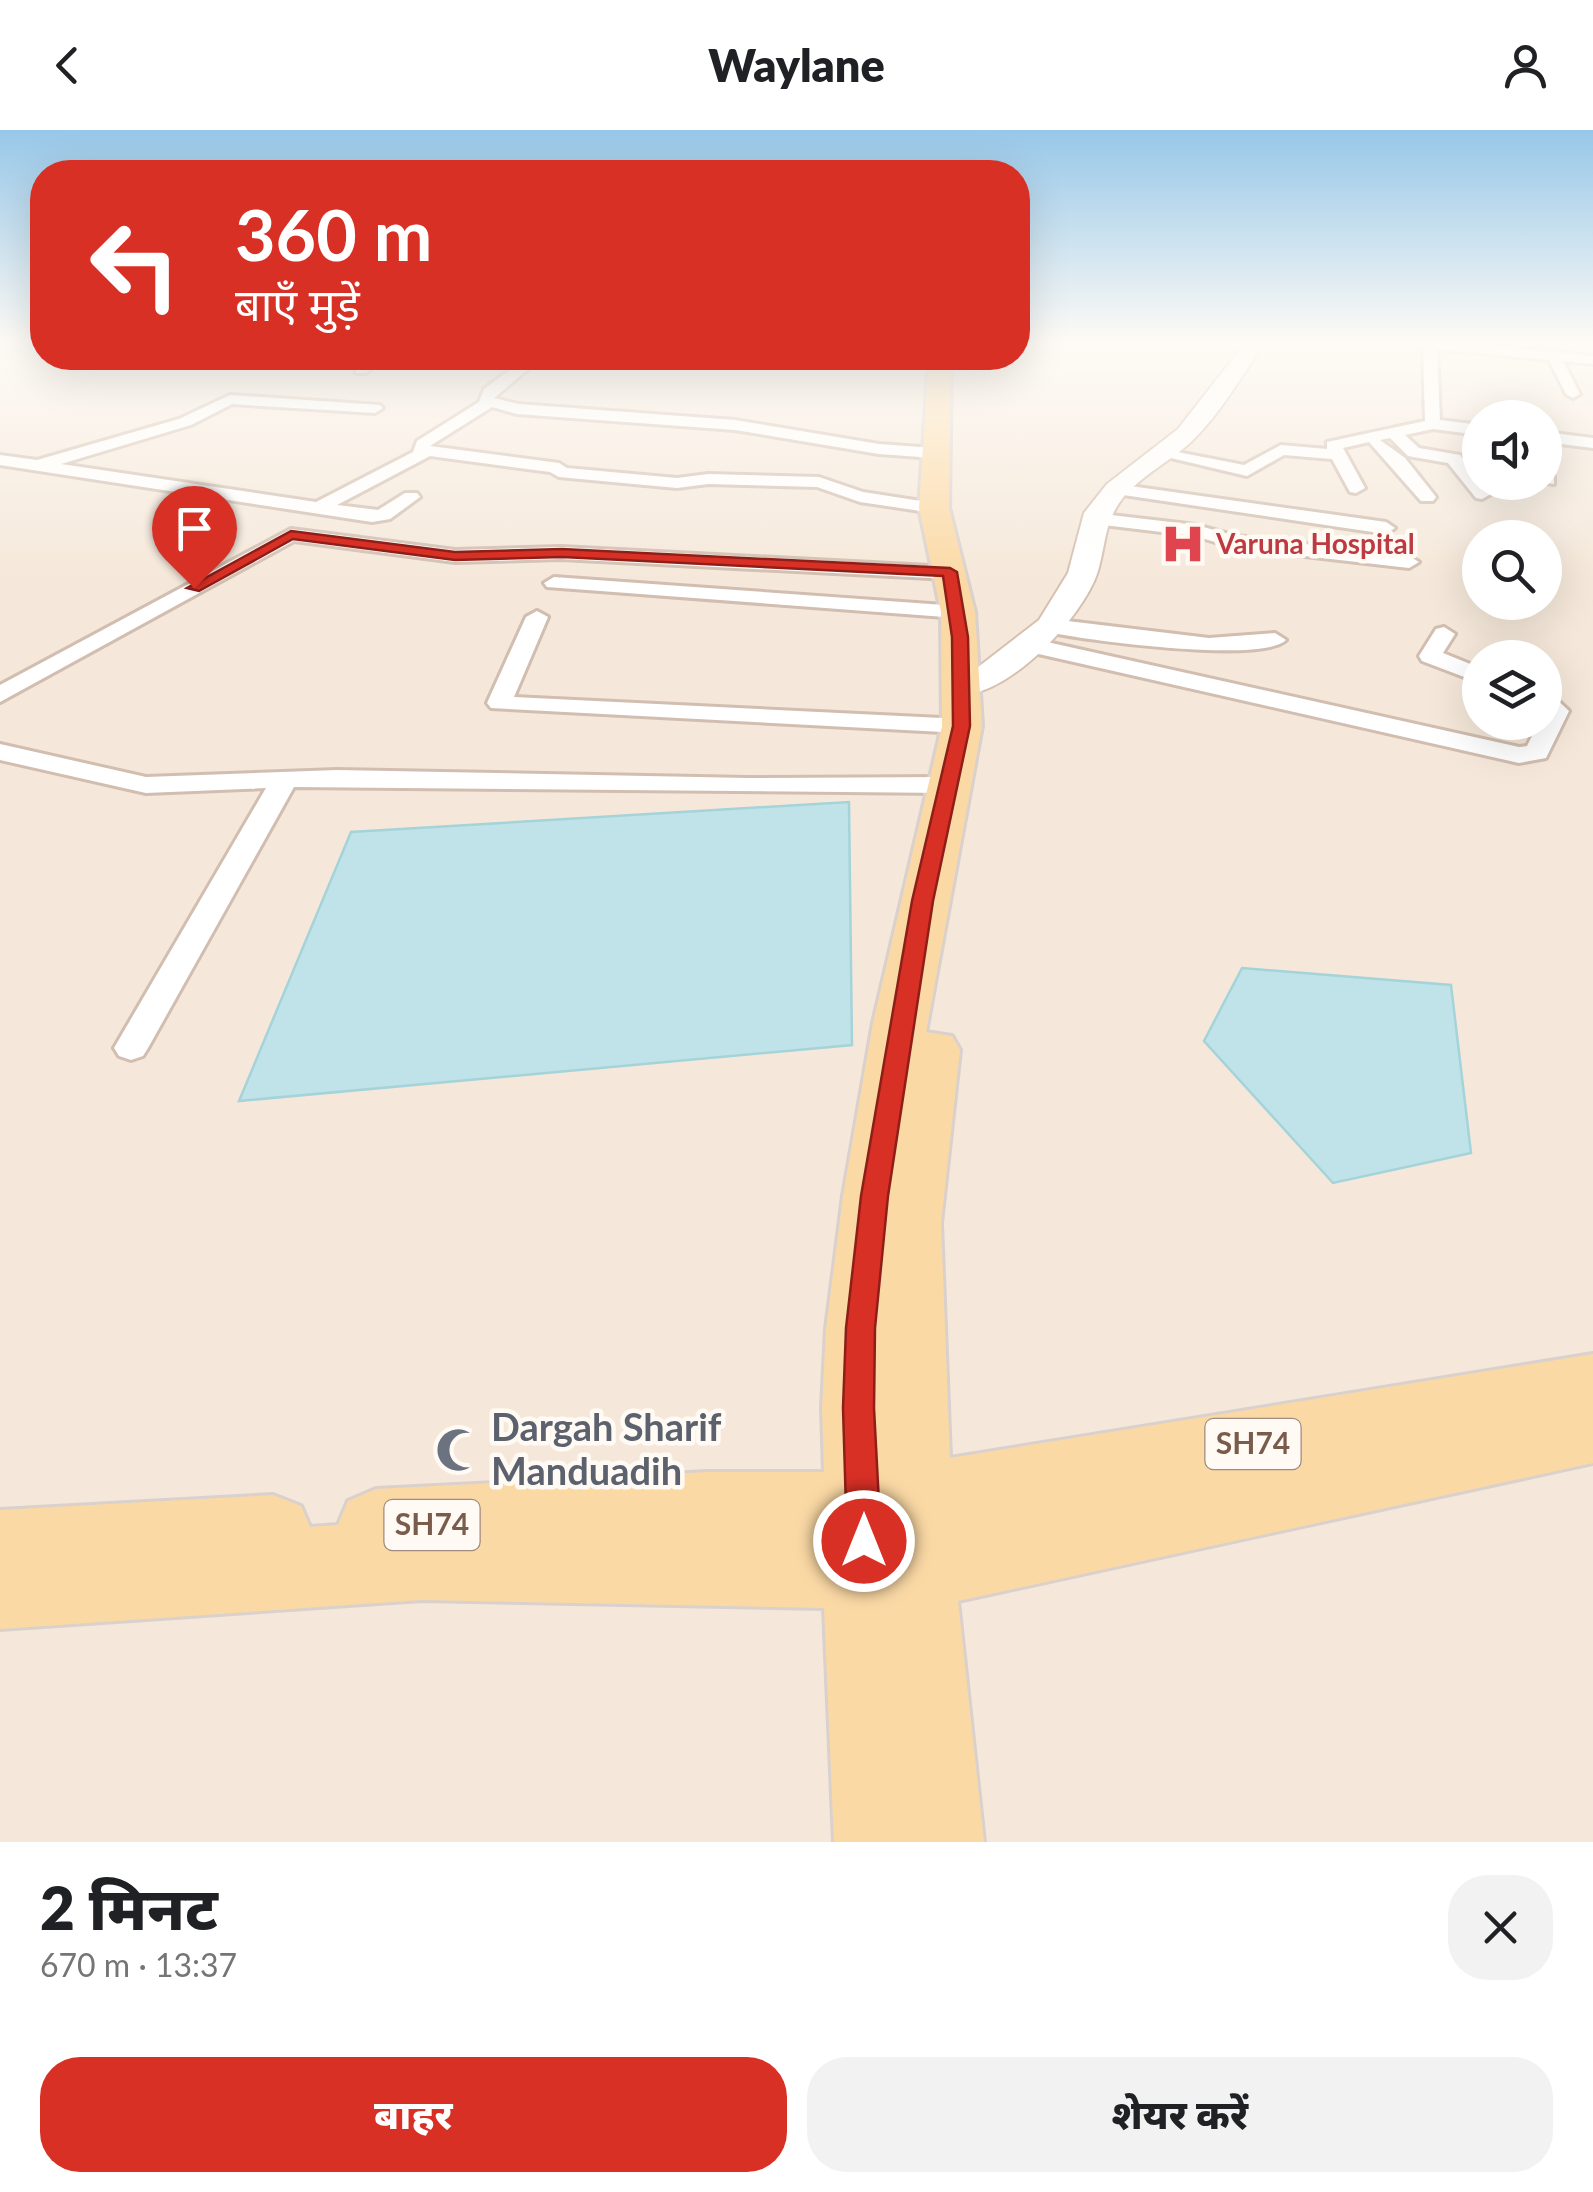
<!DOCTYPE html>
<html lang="hi">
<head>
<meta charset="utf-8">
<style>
	:root { --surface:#fff; --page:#f2f2f2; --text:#202124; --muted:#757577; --accent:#d93025 }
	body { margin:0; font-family:Lato,"Noto Sans Devanagari",sans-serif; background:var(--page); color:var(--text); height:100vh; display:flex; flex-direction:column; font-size:38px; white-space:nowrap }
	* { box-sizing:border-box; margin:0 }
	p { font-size:32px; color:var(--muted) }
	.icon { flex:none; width:55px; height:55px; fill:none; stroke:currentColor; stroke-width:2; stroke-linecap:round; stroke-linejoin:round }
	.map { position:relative; height:1712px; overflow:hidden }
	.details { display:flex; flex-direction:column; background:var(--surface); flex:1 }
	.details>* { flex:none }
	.banner { position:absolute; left:30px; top:30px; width:1000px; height:210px; border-radius:40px; box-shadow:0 10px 40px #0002; background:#d93025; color:#fff; overflow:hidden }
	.tools { position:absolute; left:1462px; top:270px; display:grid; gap:20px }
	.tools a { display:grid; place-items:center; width:100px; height:100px; border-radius:50%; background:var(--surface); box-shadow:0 10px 40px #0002; font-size:50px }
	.pin { position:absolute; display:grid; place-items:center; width:85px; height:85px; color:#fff; margin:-102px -42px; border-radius:50% 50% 50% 0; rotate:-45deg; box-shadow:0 0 10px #0007 }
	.pin .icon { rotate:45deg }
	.me { position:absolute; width:110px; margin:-55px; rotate:0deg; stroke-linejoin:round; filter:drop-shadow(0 0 8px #0008) }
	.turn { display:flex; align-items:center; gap:35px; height:210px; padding:0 40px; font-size:45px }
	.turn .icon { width:130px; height:130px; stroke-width:2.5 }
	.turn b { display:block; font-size:70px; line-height:85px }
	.round { display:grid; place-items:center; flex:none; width:105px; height:105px; border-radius:40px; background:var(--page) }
	.head { display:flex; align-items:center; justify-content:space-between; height:170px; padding:0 40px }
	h1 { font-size:60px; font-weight:800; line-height:75px }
	.action { display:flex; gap:20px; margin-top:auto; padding:20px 40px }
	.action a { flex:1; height:115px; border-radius:40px; background:var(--accent); color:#fff; font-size:40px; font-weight:800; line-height:115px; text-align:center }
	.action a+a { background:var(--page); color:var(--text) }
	header { display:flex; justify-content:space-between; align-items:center; height:130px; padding:0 40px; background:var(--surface); font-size:45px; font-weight:800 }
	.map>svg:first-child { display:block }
</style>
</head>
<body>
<header><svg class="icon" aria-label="back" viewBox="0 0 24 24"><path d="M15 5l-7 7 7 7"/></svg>Waylane<svg class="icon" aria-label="person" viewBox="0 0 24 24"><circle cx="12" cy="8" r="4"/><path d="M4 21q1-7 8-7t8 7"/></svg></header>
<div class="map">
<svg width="1593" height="1712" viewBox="0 0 1593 1712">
	<rect width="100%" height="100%" fill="#fdf6ec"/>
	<!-- residential -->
	<path fill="#f5e8da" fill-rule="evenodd" d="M0,212H42V228H1018V212H1593V1712H0ZM1480,288H1545V352H1480ZM1480,408H1545V472H1480ZM1480,528H1545V592H1480Z"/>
	<!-- water -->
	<path fill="#bfe3e8" stroke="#a5d3da" stroke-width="2.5" d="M849,672L852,915L239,971L351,702Z
		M1242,838L1451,855L1471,1023L1333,1053L1204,911Z"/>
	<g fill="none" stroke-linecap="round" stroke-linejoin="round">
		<!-- street casing -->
		<g stroke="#d1beb0" stroke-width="6">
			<path id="street" d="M1404,212H1454L1593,226V234L1563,231L1580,264L1573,268L1566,264L1549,230L1437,219L1440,290L1480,295V305L1433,299L1405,305L1419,318L1460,325L1491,364L1482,369L1476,368L1448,333L1408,326L1390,308L1380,310L1405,328L1436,367L1433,371H1421L1369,312L1343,318L1365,358L1356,363L1350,362L1332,329L1284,325L1247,346L1154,324L1162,319L1244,335L1281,315L1327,319V312L1425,291L1423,217Z
				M369,228H384L366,243H356V237Z
				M526,228H541L494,268L518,274L735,290L879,314L934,318L942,323L934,328L879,324L735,300L517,284L492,277L430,316L559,333L567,338L677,348L708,344L819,347L863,362L934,373L943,378L934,383L860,372L817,357L708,354L677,358L559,347L550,342L430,326L337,375L378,380L405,363H417L420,367L390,389L372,392L0,335V325L37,330L179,289L230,265L380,275L383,278L375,283L232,274L191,295L61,334L316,372L413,322L417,311L479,272L484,259Z
				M872,228H943L947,231L940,235L879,232Z
				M1545,302L1593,308V318L1545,312Z
				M1545,342L1554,346V354L1541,352H1545Z
				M1116,354L1386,392L1395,398L1386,404L1110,363V355Z
				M1094,383L1196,395L1236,406L1409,426L1419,432L1409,438L1235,418L1195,406L1087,393V385Z
				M291,399L455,420L561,417L950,437L960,443L950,449L561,429L455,432L294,411L0,572V555Z
				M554,447L958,476L969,482L958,488L547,457L544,453Z
				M537,481L548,487L514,567L962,589L974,596L962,603L491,578L487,573L526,487Z
				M1051,489L1209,508L1275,503L1286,510C1262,534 1081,510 1043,501L1040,496Z
				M1444,497L1455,504L1443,523L1480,538V553L1422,531L1419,526L1436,499Z
				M1029,508L1519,617L1527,616L1539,592H1545V564L1553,566L1569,581L1546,628L1519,633L1021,520L1018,515Z
				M0,614L146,647L337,640L748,648L948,647L961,655L948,663L294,657L148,918L143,926L131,930L119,926L114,918L266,658L146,663L0,630Z"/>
		</g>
		<!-- secondary casing -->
		<g stroke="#d6c0b0" stroke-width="4">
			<path id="secondary" d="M1246,212H1265C1243,244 1220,284 1192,311C1171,331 1140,346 1122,369C1104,393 1106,414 1098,441C1084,487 1001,577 948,564L943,557L948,550L973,541L1039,490L1068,443L1084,383L1107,354L1178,299Z"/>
		</g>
		<!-- primary casing -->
		<g stroke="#dad1cd" stroke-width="6">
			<path id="primary" d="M929,228H951L949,378L975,482L982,596L926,902L952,906L960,920L941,1093L950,1328L1593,1224V1333L958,1471L984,1712H834L824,1478L422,1470L0,1499V1380L273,1365L301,1376L310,1397L338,1395L348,1371L376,1359L708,1342H824L822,1278L826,1199L843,1066L873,893L942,596L941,482L919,378Z"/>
		</g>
		<!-- street -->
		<use href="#street" fill="#fff" fill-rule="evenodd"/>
		<!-- secondary -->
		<use href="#secondary" fill="#fff" fill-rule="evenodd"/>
		<!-- primary -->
		<use href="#primary" fill="#fbd9a5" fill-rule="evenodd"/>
	</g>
	<!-- sky -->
	<linearGradient id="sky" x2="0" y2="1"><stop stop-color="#97c7e8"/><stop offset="0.47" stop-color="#fefbf6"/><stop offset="1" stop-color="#fefbf6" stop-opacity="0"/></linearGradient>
	<rect width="1593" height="452" fill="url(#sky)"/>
	<!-- route -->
	<path fill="#d93025" stroke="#8d1f18" stroke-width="2.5" d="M291,401L455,422L562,419L950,438L957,442L968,507L970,596L933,771L888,1066L875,1198L874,1278L881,1411L876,1423L864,1428L852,1423L847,1411L843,1278L846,1198L861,1066L912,771L953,596L952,507L943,446L562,427L455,430L293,409L199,461L187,458Z"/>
	<!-- icons -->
	<defs>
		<g id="hospital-bare" transform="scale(3.45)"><path d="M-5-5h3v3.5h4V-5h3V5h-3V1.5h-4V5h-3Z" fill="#e0444e" stroke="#fffaf3" stroke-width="2.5" paint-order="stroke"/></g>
		<g id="mosque-bare" transform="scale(3.45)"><path d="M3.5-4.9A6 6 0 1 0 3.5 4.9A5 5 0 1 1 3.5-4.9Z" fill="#6b7280" stroke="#fffaf3" stroke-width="2.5" paint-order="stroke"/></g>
	</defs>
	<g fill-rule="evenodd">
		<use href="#hospital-bare" x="1183" y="414"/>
		<use href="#mosque-bare" x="458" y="1320"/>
	</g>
	<g text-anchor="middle" stroke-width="9" stroke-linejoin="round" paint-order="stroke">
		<!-- far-health labels -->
		<g font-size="28" font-weight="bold" fill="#be3a42" stroke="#fffaf3" text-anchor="start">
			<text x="1216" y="424">Varuna Hospital</text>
		</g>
		<!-- shield labels -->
		<g fill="#fffaf3" stroke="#a28b7f" stroke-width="2.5">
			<rect x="1205.5" y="1289" width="95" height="50" rx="8"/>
			<rect x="384.5" y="1370" width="95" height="50" rx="8"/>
		</g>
		<g font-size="30" font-weight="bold" fill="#7a5c4d">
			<text x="1253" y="1324">SH74</text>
			<text x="432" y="1405">SH74</text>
		</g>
		<!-- near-worship labels -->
		<g font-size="38" font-weight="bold" fill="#5b616d" stroke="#fffaf3" text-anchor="start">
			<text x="491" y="1311">Dargah Sharif<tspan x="491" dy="44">Manduadih</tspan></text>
		</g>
	</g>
</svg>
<div class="tools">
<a><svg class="icon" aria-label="sound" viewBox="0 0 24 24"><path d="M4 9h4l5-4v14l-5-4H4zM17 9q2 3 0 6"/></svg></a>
<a><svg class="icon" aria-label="search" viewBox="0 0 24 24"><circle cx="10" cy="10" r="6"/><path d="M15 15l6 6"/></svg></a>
<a><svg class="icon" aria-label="layers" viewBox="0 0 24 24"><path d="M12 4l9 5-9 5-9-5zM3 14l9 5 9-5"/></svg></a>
</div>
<div class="pin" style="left:194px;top:458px;background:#d93025"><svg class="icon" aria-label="arrive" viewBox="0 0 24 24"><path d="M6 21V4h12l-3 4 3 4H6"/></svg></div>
<svg class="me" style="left:864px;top:1411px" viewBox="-20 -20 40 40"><circle r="17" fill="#d93025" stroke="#fff" stroke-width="3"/><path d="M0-11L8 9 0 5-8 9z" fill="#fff"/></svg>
<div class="banner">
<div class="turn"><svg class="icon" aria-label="left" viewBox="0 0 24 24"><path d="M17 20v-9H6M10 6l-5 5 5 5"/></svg><div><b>360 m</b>बाएँ मुड़ें</div></div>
</div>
</div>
<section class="details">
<div class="head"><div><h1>2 मिनट</h1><p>670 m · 13:37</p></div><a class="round"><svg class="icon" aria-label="close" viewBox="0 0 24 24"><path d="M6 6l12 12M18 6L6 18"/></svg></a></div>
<div class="action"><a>बाहर</a><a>शेयर करें</a></div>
</section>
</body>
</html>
